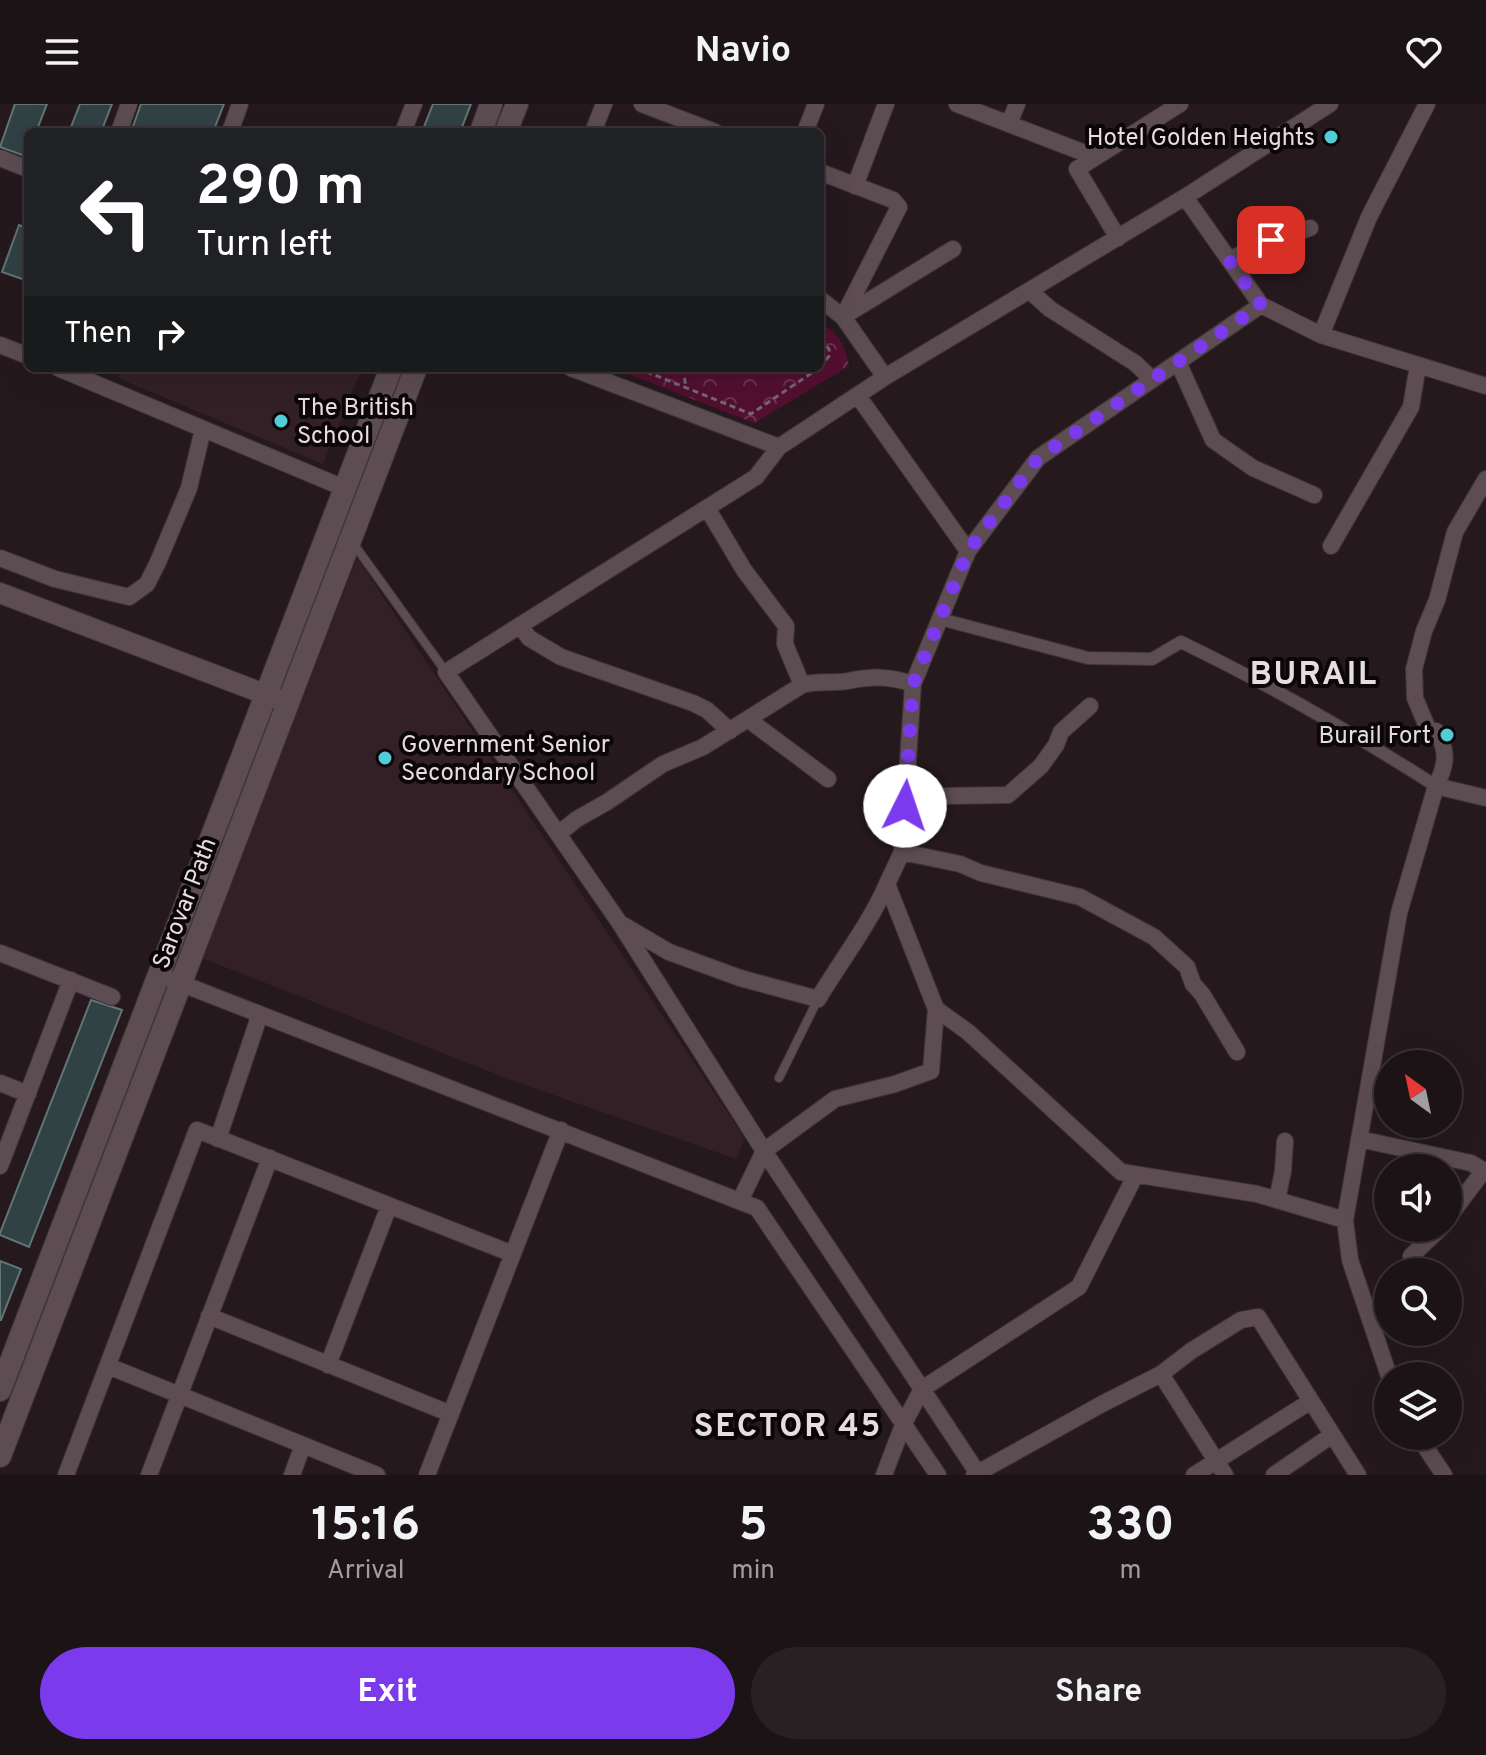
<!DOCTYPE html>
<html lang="en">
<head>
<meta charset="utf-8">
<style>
	:root { --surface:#1c1316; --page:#292023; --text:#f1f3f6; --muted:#a09ea1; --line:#3a3235; --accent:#7c3aed }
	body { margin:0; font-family:Overpass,sans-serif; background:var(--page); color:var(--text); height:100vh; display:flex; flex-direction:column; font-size:30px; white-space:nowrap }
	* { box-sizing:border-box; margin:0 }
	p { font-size:26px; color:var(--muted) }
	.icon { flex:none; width:44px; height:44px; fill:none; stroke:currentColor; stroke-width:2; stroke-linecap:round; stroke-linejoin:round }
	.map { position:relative; height:1371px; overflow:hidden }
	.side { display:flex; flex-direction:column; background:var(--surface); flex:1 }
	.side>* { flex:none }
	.guide { position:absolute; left:24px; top:24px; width:800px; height:244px; border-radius:12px; box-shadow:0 8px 32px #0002,0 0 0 2px var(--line); background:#202124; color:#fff; overflow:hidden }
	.needle { width:52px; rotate:327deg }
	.controls { position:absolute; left:1374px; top:946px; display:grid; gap:16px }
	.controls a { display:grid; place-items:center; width:88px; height:88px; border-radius:50%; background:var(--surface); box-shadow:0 8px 32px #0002,0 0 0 2px var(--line); font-size:40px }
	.pin { position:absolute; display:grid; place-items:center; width:68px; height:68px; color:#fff; margin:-34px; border-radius:16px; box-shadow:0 4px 12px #0006 }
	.me { position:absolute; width:88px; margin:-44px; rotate:4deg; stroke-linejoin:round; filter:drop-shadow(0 0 6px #0008) }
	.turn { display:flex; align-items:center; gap:28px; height:168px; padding:0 40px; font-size:36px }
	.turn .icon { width:104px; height:104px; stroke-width:2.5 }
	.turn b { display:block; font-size:56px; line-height:68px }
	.then { display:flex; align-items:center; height:76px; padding:0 40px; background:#0003; gap:16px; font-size:30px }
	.eta { display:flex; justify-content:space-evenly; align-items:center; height:136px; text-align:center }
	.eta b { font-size:48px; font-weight:700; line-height:56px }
	.action { display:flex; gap:16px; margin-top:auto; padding:16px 40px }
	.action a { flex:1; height:92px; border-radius:48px; background:var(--accent); color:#fff; font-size:32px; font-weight:700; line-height:92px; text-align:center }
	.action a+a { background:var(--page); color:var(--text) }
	header { display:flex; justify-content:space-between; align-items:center; height:104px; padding:0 40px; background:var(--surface); font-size:36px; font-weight:700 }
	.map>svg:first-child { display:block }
</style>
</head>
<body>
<header><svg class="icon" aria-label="menu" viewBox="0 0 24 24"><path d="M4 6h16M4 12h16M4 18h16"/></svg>Navio<svg class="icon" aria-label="heart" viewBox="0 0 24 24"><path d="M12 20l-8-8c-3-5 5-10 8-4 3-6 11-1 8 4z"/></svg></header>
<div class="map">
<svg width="1486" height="1371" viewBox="0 0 1486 1371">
	<defs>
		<pattern id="forest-crowns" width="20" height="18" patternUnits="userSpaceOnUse" patternTransform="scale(2)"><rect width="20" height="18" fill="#530f31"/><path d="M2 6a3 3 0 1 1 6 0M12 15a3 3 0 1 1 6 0" fill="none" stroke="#6c324f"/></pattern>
	</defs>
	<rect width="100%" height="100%" fill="#26191e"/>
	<!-- built -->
	<path fill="#332027" d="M122,264H362L323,360L118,274Z
		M357,454L745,1035L736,1055L511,976L202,854Z"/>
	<!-- forest -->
	<path fill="url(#forest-crowns)" d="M820,220C838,227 846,243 849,262L754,319L613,264H820Z"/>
	<!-- building -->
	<path fill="#314244" stroke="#627476" stroke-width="2" d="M15,0H47L36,28H28V53L0,43Z
		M80,0H112L101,28H69Z
		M141,0H224L213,28H131Z
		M433,0H471L460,28H422Z
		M19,121L28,125V177L2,168Z
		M91,896L122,906L29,1143L0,1131V1129Z
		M0,1157L21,1165L1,1216H0Z"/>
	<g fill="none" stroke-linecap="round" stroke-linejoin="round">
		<!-- service casing -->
		<g stroke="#3e3538" stroke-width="10">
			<path id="service" d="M353,439L446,568
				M779,974L818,895"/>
		</g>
		<!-- pedestrian casing -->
		<g stroke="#3e3538" stroke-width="14">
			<path id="pedestrian" d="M940,515L1088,554L1152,555L1181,538C1270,581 1353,629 1436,682"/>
		</g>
		<!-- minor casing -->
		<g stroke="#3e3538" stroke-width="18">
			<path id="minor" d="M642,0L715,28
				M957,0L1095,53
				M1009,20L1017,0
				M119,28L129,0
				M230,28L240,0
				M403,28L414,0
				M593,28L604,0
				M805,28L816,0
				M0,54L28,65
				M820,68L893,96L899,103L843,213
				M855,82L886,0
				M1185,93L1261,201L1321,231L1486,282
				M1118,134L1077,65L1180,0
				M1229,156L1271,136L1310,124
				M1030,187L1050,205L1135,259L1152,275
				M820,195L843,213L885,273
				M844,212L953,145
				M1321,231L1369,113L1427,0
				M0,241L28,252
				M1178,258L1213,336L1253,364L1314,391
				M58,264L344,384
				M571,264L779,343L885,273L1185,93L1330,0
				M858,292L968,447
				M707,404L744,466L786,522L785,540L802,581
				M1331,442L1411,303L1418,261
				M0,454L55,475L129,493L147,480L158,458L189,384L203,325
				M520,521L529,534L561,553L693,599L707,606L730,627
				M749,616L828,675
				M1436,682L1486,694
				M905,702L943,692L1008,691L1041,662L1056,641L1061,628L1090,602
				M558,730L577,715L607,698L663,660L703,643L802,581C818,576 833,580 848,577C873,572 889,572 913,580
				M902,748L960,760L981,769L1080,793L1154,833L1187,863L1193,880L1202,890L1237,948
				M623,821L669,848L740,874L818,895C841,857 869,821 887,780
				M0,849L112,893
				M172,876L757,1104L938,1371
				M936,905L968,928L1121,1068L1257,1090L1345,1116
				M0,979L28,990
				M218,1035L260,910
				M1359,1035L1471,1059L1486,1068
				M0,1062L71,876
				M1277,1096L1283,1067L1285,1037
				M740,1097L764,1047L619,818L446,568L756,373L779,343
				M1448,1114L1484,1066
				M1411,1152L1441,1124
				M209,1212L451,1310
				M328,1261L389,1102
				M108,1262L377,1371
				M1161,1270L1225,1371
				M1389,1272L1350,1156L1345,1116L1399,809L1436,682C1446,662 1449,647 1436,627L1428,625L1415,594L1414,565L1424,527L1437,496L1455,428L1486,375
				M1418,1332L1444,1371
				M66,1371L197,1026L513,1150
				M149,1371L270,1054
				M292,1371L303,1341
				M427,1371L561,1026
				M884,1371L903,1321L922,1285L1079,1183L1135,1072
				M974,1371L1102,1300L1161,1270L1191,1247L1241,1216L1258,1213L1358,1371
				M979,1371L764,1047L835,995L895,980L931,967L936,905L887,780L902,748L913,580L968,447L1038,354L1261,201
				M1194,1371L1311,1297
				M1274,1371L1332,1331"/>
		</g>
		<!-- tertiary casing -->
		<g stroke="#3e3538" stroke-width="22">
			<path id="tertiary" d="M0,489L288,599"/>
		</g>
		<!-- secondary casing -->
		<g stroke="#3e3538" stroke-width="24">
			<path id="secondary" d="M481,28L491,0
				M506,28L517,0
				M0,1286L391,264
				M0,1352L416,264"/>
		</g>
		<!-- path -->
		<path stroke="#73686c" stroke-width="3" stroke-dasharray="6 4" stroke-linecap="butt" d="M820,235L829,245L830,251L820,263
			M637,264L751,310L819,264
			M683,264L686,284"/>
		<!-- service -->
		<use href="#service" stroke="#5d4d53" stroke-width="8"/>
		<!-- pedestrian -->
		<use href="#pedestrian" stroke="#5d4d53" stroke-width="12"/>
		<!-- minor -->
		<use href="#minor" stroke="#5d4d53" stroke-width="16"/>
		<!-- tertiary -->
		<use href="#tertiary" stroke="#5d4d53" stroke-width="20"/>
		<!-- secondary -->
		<use href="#secondary" stroke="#5d4d53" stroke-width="22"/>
	</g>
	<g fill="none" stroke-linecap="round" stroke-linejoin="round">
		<!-- route -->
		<path stroke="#7c3aed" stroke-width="14" stroke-dasharray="0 25.2" d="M905,702L913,580L968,447L1038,354L1261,201L1229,156L1271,136"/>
	</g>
	<!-- markers -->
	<g fill="#52ccd6" stroke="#0b0608" stroke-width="3">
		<circle cx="1331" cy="33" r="8"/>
		<circle cx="281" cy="317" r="8"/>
		<circle cx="1447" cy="631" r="8"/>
		<circle cx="385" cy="654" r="8"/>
	</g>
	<g text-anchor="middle" stroke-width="8" stroke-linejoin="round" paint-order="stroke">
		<!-- poi labels -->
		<g font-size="24" fill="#e6dde0" stroke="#0b0608" text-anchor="end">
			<text x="1315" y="41">Hotel Golden Heights</text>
			<text x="297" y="311" text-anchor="start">The British<tspan x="297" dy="28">School</tspan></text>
			<text x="1431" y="639">Burail Fort</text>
			<text x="401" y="648" text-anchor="start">Government Senior<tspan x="401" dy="28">Secondary School</tspan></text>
		</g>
		<!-- street labels -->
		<g font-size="24" fill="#e6dde0" stroke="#0b0608">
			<text transform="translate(184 799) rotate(-69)" y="8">Sarovar Path</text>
		</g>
		<!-- district labels -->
		<g font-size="32" font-weight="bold" letter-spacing="2" fill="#e6dde0" stroke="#0b0608">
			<text x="1314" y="580">BURAIL</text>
			<text x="788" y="1332">SECTOR 45</text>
		</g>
	</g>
</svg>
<div class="controls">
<a><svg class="needle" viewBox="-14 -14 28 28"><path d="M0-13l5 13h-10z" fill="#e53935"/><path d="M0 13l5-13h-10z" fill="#a09ea1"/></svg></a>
<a><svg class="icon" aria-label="sound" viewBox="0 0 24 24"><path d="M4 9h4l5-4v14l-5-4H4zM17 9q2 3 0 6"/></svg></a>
<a><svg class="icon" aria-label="search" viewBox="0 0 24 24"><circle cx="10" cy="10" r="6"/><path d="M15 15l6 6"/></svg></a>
<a><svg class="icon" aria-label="layers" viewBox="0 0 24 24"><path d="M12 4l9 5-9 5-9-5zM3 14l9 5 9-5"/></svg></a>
</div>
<div class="pin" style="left:1271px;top:136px;background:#d93025"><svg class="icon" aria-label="arrive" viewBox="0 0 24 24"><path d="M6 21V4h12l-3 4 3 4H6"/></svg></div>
<svg class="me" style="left:905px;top:702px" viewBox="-20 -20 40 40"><circle r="19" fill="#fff"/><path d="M0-13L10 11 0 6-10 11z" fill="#7c3aed"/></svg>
<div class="guide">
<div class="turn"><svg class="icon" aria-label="left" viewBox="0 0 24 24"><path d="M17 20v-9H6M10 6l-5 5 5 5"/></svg><div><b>290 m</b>Turn left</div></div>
<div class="then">Then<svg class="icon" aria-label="right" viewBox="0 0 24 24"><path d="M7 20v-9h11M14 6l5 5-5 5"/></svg></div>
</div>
</div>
<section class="side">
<div class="eta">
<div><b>15:16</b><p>Arrival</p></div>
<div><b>5</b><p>min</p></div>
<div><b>330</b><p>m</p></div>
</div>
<div class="action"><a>Exit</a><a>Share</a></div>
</section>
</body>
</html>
